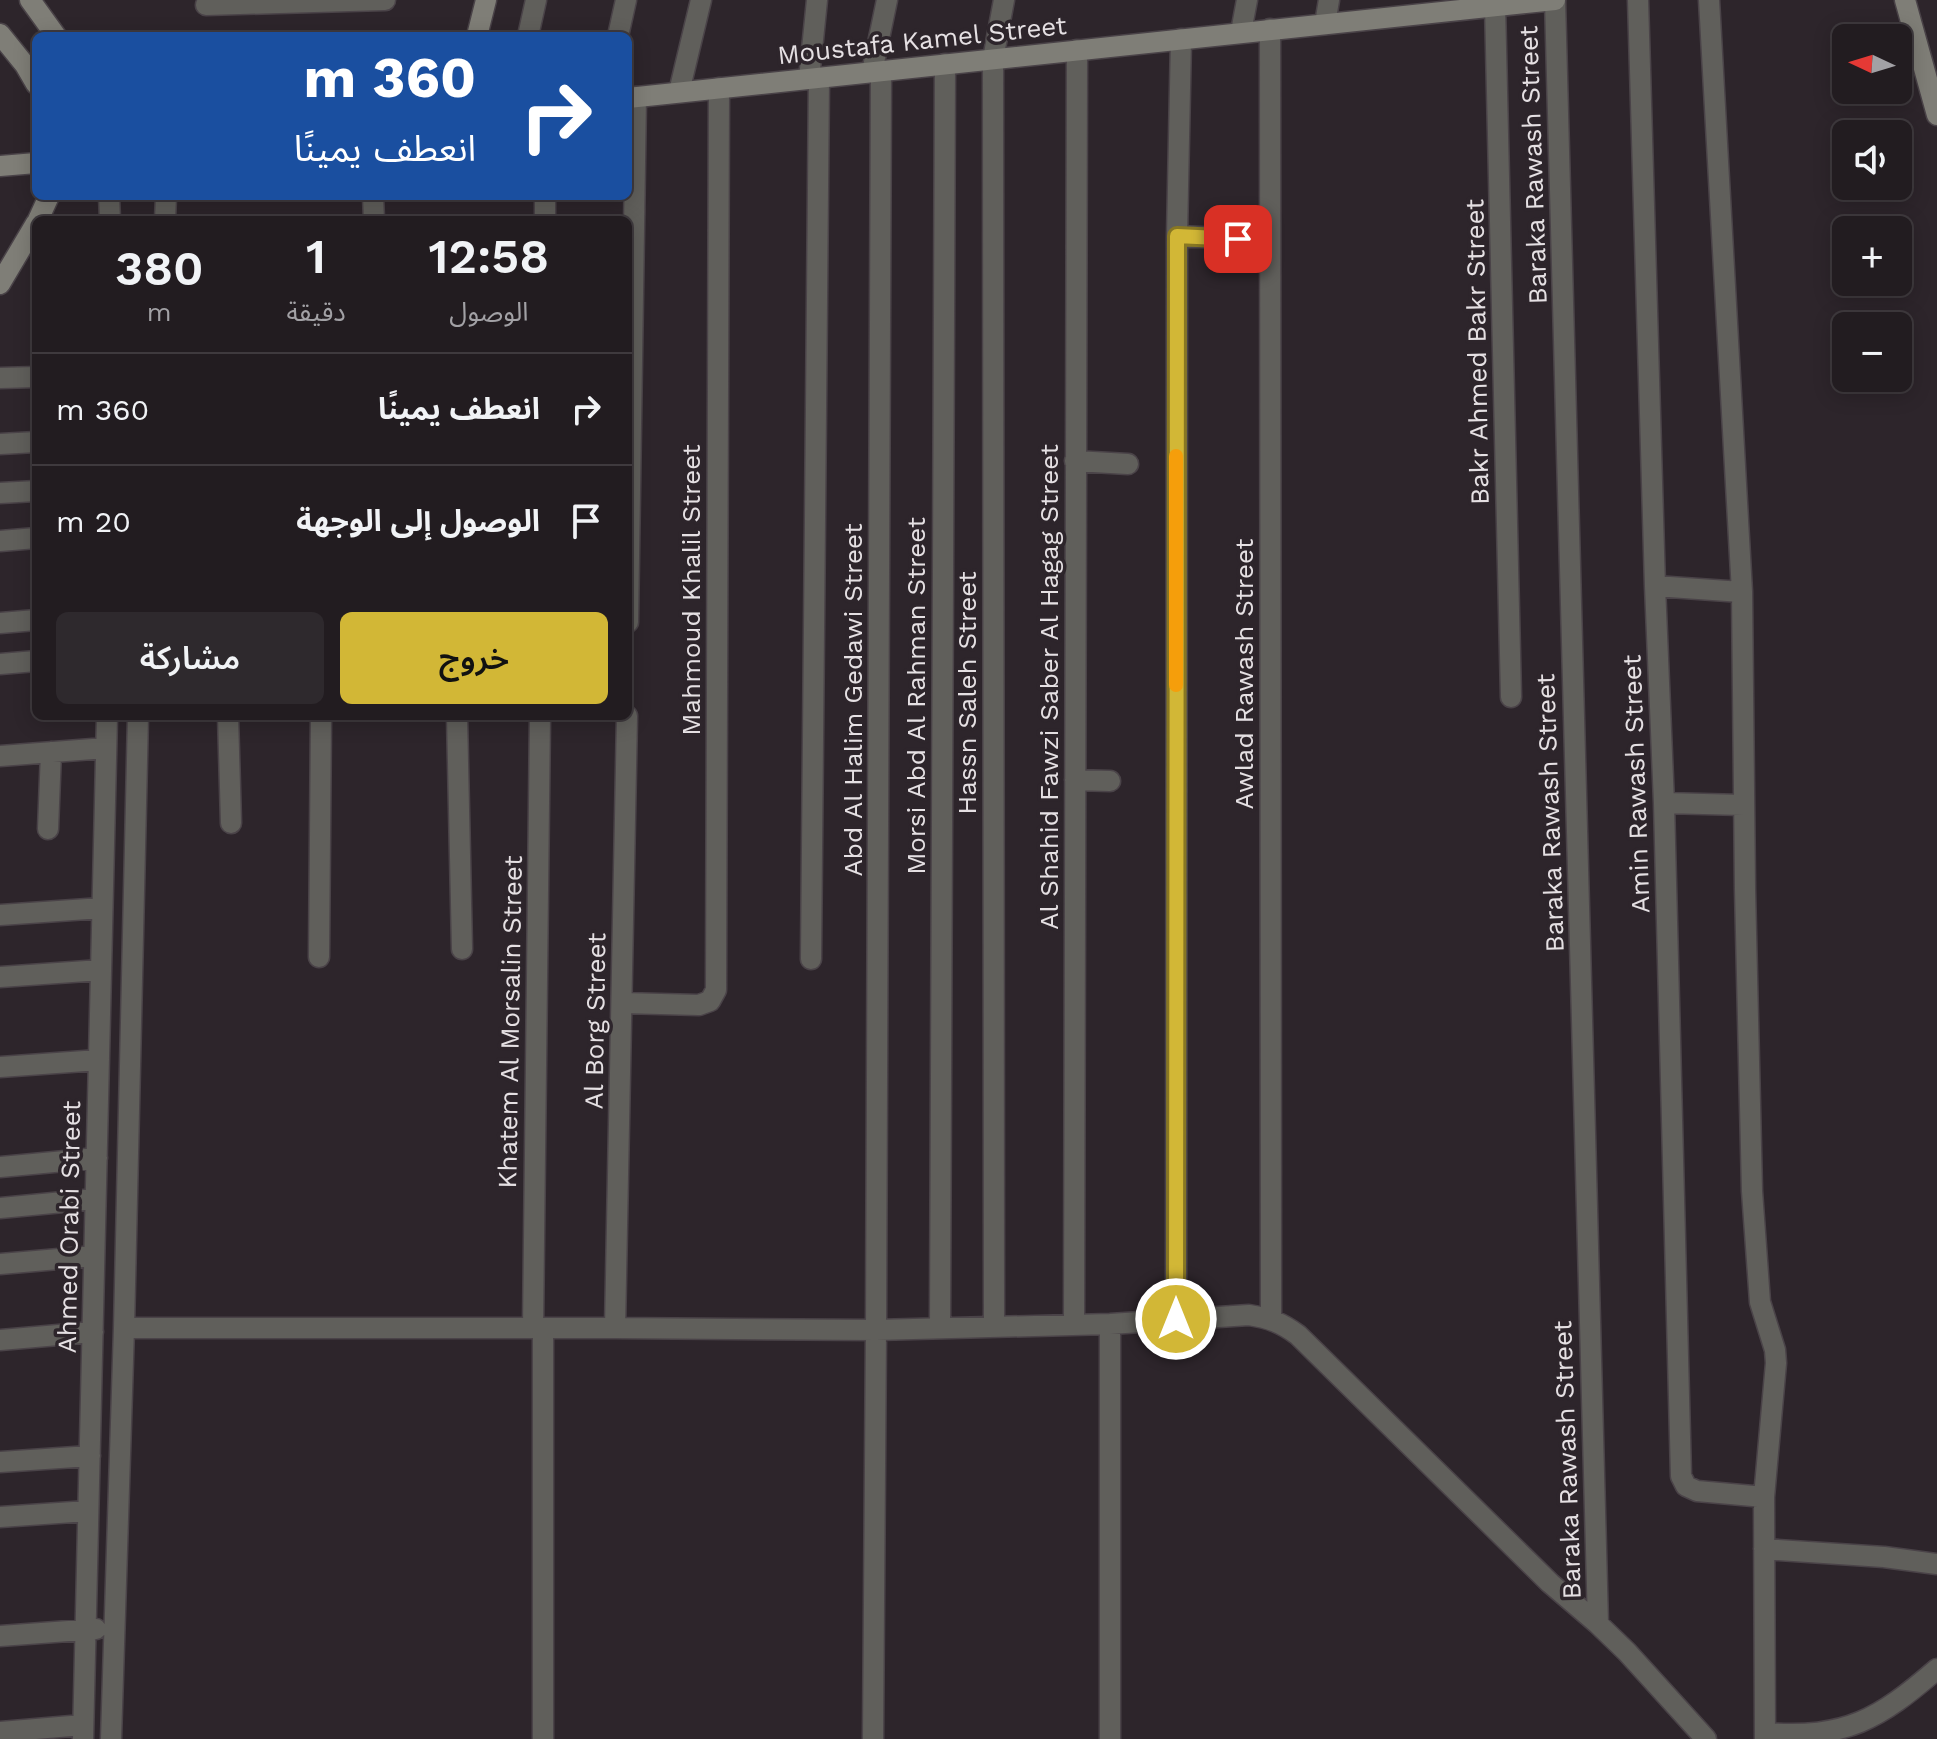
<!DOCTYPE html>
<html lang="ar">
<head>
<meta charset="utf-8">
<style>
	:root { --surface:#221c20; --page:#2e292d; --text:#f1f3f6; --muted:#a2a1a5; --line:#3f3a3e; --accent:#d2b736 }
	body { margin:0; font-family:"Work Sans","Noto Sans Arabic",sans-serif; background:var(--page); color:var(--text); direction:rtl; height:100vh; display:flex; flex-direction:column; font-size:30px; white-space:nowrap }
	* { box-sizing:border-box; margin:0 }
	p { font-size:26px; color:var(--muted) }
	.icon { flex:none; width:44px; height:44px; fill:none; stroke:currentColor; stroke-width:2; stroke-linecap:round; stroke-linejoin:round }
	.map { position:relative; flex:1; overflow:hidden; direction:ltr }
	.details { position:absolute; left:32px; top:216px; width:600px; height:504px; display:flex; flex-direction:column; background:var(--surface); border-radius:12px; box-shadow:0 4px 20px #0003,0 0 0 2px var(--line); direction:rtl }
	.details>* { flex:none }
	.banner { position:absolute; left:32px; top:32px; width:600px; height:168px; border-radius:12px; box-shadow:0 4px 20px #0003,0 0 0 2px var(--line); direction:rtl; background:#1a4fa0; color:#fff; overflow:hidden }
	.needle { width:52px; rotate:274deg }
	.controls { position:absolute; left:1832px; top:24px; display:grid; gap:16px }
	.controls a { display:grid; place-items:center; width:80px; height:80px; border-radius:12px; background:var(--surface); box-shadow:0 4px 20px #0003,0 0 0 2px var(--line); font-size:40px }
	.pin { position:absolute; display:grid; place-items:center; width:68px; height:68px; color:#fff; margin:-34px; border-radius:16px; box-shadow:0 4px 12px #0006 }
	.me { position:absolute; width:88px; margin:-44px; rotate:0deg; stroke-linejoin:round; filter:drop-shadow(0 0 6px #0008) }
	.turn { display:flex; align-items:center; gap:28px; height:168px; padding:0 24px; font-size:36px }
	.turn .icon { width:104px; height:104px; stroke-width:2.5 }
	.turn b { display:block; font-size:56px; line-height:68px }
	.eta { display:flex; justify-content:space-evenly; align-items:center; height:136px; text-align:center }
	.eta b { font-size:48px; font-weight:600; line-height:56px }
	.cta { display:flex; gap:16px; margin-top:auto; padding:16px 24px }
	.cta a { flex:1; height:92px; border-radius:12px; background:var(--accent); color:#111; font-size:32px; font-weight:600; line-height:92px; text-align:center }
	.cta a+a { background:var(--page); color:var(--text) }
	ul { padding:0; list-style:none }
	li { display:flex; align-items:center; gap:24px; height:112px; padding:0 24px; border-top:2px solid var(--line) }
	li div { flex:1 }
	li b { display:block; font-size:30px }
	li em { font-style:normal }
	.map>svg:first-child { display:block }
</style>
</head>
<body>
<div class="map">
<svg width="1937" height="1739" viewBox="0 0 1937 1739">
	<rect width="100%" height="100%" fill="#2d252b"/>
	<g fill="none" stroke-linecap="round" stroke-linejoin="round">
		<!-- street casing -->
		<g stroke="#4a4348" stroke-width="23">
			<path id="street" d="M1555,0L1598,1624
				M1638,0L1655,586L1664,803L1681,1476L1686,1486L1697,1491L1764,1497
				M1709,0L1742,592L1745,889L1752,1191L1760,1302L1775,1350L1776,1363L1764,1497L1765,1739
				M206,5L385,0
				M1495,5L1511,697
				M1325,24L1329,0
				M1270,29L1271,1319
				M1241,32L1247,0
				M528,36L536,0
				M618,36L626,0
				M872,72L887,0
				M809,79L817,0
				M679,92L701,0
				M109,196L110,220
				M373,196L374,220
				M165,220L166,196
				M545,220V196
				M1177,236L1269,240
				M0,378L36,377
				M0,444L36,442
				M1075,461L1128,464
				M0,493L36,491
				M0,541L36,538
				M1655,586L1742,592
				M628,622L636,97
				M0,623L36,620
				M0,664L36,661
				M228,716L231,823
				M457,716L462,949
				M0,756L106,748
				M1075,780L1110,781
				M1664,803L1743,805
				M48,829L51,752
				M0,915L102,908
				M319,957L321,716
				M811,959L819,78
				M0,977L101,970
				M622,1003L699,1005L710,1001L716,990L719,88
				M0,1067L99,1060
				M0,1167L97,1158
				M0,1208L95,1199
				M0,1264L94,1256
				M1176,1319L1177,236L1181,39
				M1074,1324L1077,50
				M1110,1324V1739
				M994,1327L993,59L1004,0
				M124,1328H615L876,1330L1110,1324L1249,1315C1269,1318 1282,1323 1298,1335L1550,1583L1598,1624L1627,1652L1706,1739
				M533,1328L540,716
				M615,1328L627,716
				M940,1328L945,64
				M0,1340L93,1332
				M0,1462L90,1456
				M0,1517L88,1511
				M1764,1549L1884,1557L1937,1564
				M0,1636L96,1629
				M0,1732L83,1725
				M1765,1733C1847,1739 1879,1719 1937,1669
				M83,1739L107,716
				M111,1739L124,1328L138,716
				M543,1739V1328
				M873,1739L876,1330L881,71"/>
		</g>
		<!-- secondary casing -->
		<g stroke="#4a4348" stroke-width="23">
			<path id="secondary" d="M30,0L56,36
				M1905,0L1937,115
				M0,34L25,65L36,84
				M477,36L486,0
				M628,98L1555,0
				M0,166L36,163
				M38,220L49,196
				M0,284L36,223"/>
		</g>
		<!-- street -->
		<use href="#street" stroke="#605f5b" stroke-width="20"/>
		<!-- secondary -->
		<use href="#secondary" stroke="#7f7e77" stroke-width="20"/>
	</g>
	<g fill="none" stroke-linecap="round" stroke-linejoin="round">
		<!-- route casing -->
		<g stroke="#887723" stroke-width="20">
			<path id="route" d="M1176,1319L1177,236L1238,239"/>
		</g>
		<!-- route -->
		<use href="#route" stroke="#d2b736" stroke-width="14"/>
		<!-- slow -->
		<path stroke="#f59e0b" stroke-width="14" d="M1176,685V456"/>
	</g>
	<g text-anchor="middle" stroke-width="7" stroke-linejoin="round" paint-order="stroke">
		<!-- street labels -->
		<g font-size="26" fill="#e5e0e3" stroke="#2d252b">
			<text transform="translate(922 40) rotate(-6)" y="9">Moustafa Kamel Street</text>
			<text transform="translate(1533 165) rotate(-92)" y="9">Baraka Rawash Street</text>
			<text transform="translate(1477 352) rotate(-91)" y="9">Bakr Ahmed Bakr Street</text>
			<text transform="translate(691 590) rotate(-90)" y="9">Mahmoud Khalil Street</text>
			<text transform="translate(1244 674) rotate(-90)" y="9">Awlad Rawash Street</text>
			<text transform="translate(1049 687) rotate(-90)" y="9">Al Shahid Fawzi Saber Al Hagag Street</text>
			<text transform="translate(967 693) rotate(-90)" y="9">Hassn Saleh Street</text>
			<text transform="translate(916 696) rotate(-90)" y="9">Morsi Abd Al Rahman Street</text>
			<text transform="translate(853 700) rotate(-90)" y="9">Abd Al Halim Gedawi Street</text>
			<text transform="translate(1636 784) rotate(-92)" y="9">Amin Rawash Street</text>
			<text transform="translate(1550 813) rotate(-92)" y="9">Baraka Rawash Street</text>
			<text transform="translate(595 1021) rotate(-89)" y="9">Al Borg Street</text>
			<text transform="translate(510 1022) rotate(-89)" y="9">Khatem Al Morsalin Street</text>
			<text transform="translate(69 1227) rotate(-89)" y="9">Ahmed Orabi Street</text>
			<text transform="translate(1567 1460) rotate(-92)" y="9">Baraka Rawash Street</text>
		</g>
	</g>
</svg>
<div class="controls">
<a><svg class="needle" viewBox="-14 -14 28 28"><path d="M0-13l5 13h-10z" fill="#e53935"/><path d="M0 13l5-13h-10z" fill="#a2a1a5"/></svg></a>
<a><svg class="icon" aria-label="sound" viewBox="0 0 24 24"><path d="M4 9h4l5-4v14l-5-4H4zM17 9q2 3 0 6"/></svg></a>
<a>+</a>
<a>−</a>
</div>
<div class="pin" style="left:1238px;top:239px;background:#d93025"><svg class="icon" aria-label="arrive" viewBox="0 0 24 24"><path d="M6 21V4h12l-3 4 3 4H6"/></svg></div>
<svg class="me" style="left:1176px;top:1319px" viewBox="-20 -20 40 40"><circle r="17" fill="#d2b736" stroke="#fff" stroke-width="3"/><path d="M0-11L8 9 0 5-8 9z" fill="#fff"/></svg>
<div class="banner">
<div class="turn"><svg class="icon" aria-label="right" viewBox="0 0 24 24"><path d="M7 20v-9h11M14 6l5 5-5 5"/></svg><div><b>360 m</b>انعطف يمينًا</div></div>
</div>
<section class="details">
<div class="eta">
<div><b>12:58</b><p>الوصول</p></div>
<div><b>1</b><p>دقيقة</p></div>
<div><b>380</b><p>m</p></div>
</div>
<ul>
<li><svg class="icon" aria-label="right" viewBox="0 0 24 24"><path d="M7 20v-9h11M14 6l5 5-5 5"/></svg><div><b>انعطف يمينًا</b></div><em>360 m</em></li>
<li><svg class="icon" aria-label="arrive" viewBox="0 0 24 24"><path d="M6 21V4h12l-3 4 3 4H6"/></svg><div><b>الوصول إلى الوجهة</b></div><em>20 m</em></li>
</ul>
<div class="cta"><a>خروج</a><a>مشاركة</a></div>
</section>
</div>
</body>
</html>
